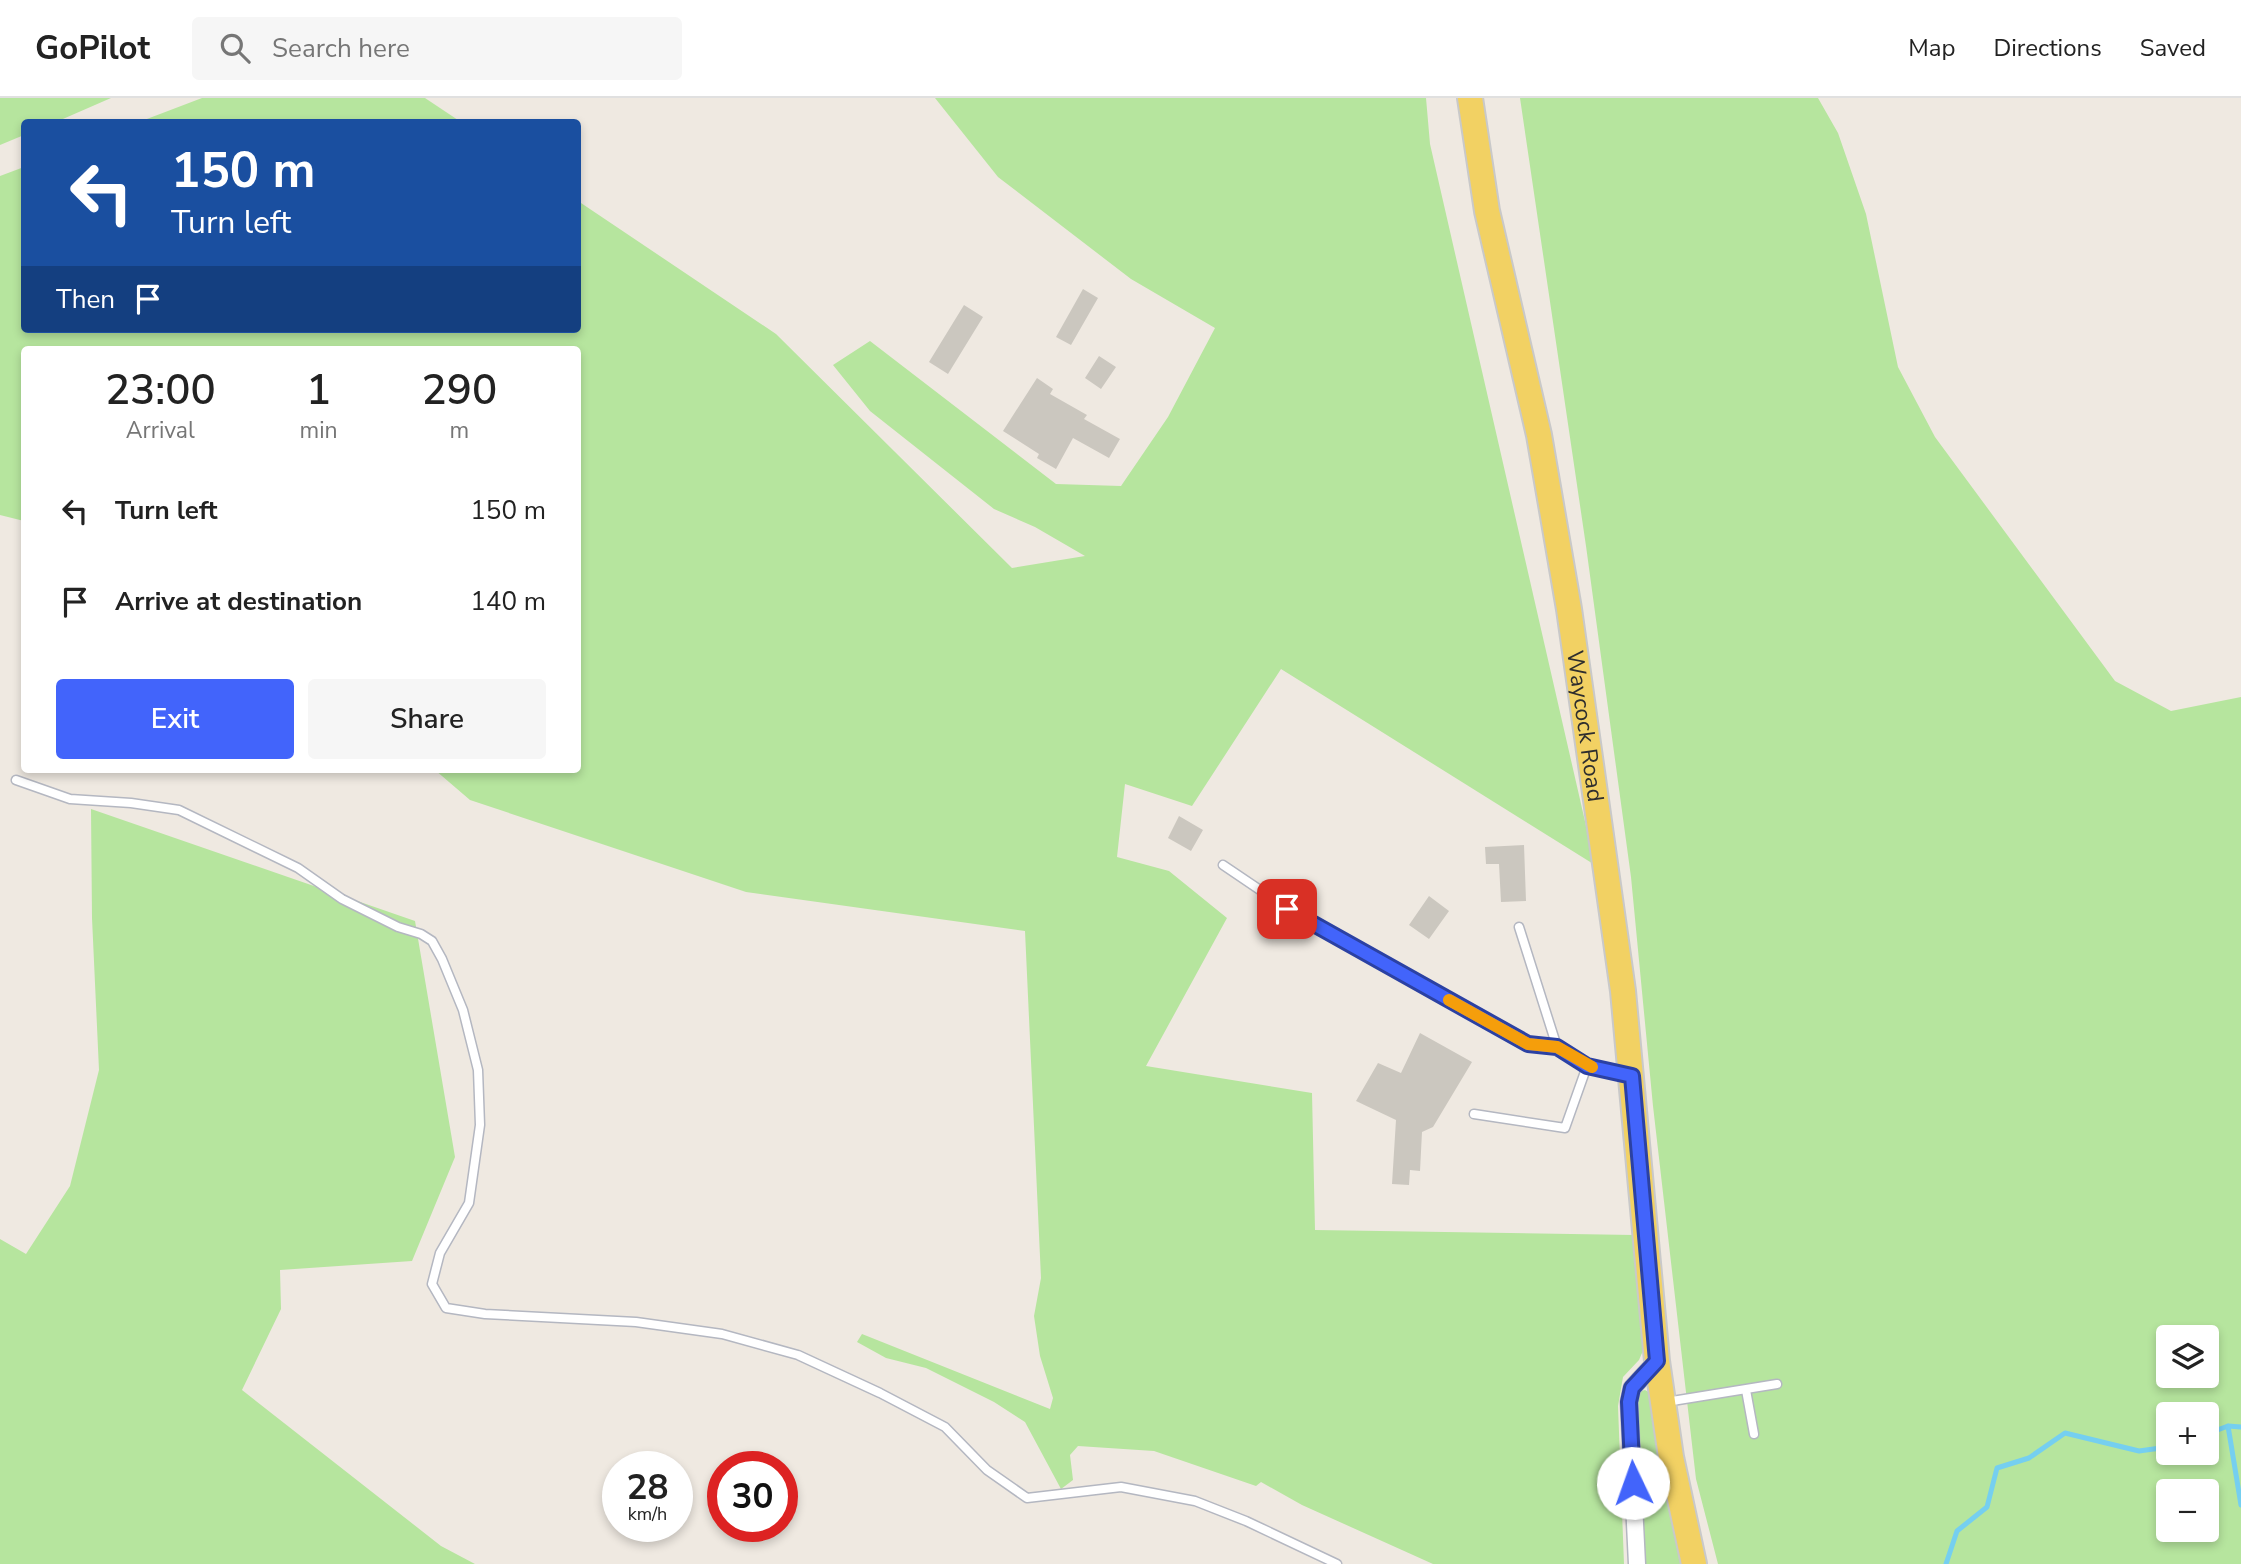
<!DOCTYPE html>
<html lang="en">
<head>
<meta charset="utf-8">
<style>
	:root { --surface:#fff; --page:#f6f6f6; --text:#222; --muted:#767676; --line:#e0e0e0; --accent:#4264fb }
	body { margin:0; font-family:"Nunito Sans",sans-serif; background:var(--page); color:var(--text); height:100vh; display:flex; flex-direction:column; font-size:26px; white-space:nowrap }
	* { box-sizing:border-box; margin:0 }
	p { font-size:23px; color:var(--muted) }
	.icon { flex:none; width:38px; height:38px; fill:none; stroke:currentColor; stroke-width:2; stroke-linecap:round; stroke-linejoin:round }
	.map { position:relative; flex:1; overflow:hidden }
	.sheet { position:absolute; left:21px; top:248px; width:560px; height:427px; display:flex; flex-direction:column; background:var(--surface); border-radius:7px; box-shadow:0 4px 10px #0003 }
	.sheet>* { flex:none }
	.top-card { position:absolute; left:21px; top:21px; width:560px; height:214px; border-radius:7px; box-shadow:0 4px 10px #0003; background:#1a4fa0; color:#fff; overflow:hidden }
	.tools { position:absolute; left:2156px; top:1227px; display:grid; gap:14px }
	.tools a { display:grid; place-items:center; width:63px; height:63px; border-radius:7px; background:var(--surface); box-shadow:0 4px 10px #0003; font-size:35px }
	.speed { position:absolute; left:602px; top:1353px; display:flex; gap:14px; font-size:35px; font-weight:700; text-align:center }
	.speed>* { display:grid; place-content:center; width:91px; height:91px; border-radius:50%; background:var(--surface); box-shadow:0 4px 10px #0003; line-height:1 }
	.speed small { font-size:18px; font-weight:400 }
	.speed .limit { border:10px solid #d22; background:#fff; color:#111 }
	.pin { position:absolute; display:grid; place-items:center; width:60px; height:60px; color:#fff; margin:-30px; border-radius:14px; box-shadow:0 4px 10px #0006 }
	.me { position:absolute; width:77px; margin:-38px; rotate:357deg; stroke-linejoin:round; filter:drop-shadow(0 0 5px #0008) }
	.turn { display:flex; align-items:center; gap:24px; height:147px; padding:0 35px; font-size:32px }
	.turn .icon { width:91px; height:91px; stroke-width:2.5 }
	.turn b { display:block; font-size:49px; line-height:60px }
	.then { display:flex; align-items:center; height:66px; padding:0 35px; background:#0003; gap:14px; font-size:26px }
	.eta { display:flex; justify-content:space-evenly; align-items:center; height:119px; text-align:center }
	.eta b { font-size:42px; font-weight:600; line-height:49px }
	.primary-button { display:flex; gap:14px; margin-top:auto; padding:14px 35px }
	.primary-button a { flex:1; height:80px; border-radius:7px; background:var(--accent); color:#fff; font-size:28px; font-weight:600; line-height:80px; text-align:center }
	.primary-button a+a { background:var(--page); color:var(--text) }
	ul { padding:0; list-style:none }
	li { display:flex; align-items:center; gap:21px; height:91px; padding:0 35px }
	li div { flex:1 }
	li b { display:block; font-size:26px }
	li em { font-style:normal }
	header { display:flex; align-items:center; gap:42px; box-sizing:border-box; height:98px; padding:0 35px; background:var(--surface); border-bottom:2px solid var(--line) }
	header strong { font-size:33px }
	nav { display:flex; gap:38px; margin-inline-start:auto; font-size:24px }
	.search { width:490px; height:63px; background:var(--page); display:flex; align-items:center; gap:18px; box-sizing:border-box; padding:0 24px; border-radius:7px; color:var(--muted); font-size:26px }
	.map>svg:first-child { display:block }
</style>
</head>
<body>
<header>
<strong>GoPilot</strong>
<div class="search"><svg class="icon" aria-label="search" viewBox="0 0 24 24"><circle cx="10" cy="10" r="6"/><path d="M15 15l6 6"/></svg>Search here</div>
<nav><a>Map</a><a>Directions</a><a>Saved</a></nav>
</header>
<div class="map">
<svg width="2241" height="1466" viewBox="0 0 2241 1466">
	<rect width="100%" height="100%" fill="#efe9e1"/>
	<!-- green -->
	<path fill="#b6e59e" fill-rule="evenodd" d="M0,0H111L56,24H24V37L0,47Z
		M202,0H425L461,24H139Z
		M935,0H1426L1430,46L1595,767L1281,571L1192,708L1125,686L1117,759L1169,773L1227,820L1146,968L1312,995L1315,1132L1634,1137L1645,1248L1639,1262L1623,1279L1618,1308L1624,1466H1433L1302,1407L1261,1384L1256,1388L1154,1353L1078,1348L1070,1357L1073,1382L1061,1391L1025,1324L994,1304L926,1270L886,1260L857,1244L862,1236L1050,1311L1053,1300L1040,1258L1034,1218L1041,1180L1025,833L746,794L470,702L435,672H578V252H24V423L0,417V78L24,69V231H578V103L776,236L1012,470L1085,458L1035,429L994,411L870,313L833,267L870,243L1056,386L1121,388L1168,319L1215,230L1131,181L998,79Z
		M1520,0H1818L1838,35L1866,116L1898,269L1935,339L2115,583L2171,613L2241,599V1466H1718L1696,1381L1653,1008L1631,779L1586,448ZM2168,1239H2207V1278H2168ZM2168,1316H2207V1354H2168ZM2168,1393H2207V1432H2168Z
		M91,711L415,823L455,1059L412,1163L280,1172L281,1211L242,1292L441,1448L475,1466H0V1141L26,1156L70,1088L99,972L92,820Z
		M1645,1292L1652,1296L1684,1466H1642L1638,1303V1294Z"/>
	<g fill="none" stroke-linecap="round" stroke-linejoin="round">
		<!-- stream -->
		<path stroke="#75cff0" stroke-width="5" d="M2241,1329L2228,1328L2241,1407
			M2207,1336L2228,1328
			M1946,1466L1957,1433L1987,1409L1997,1370L2029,1360L2065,1335L2139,1353L2168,1349"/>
	</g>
	<!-- building -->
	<path fill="#cbc7bf" d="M1083,191L1098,200L1071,247L1056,239Z
		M964,207L983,219L948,276L929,264Z
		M1099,258L1116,269L1101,291L1085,280Z
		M1037,280L1053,291L1050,296L1087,317L1084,321L1120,341L1109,360L1073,340L1056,371L1037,360L1039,356L1003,333Z
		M1179,718L1203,732L1191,753L1168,740Z
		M1524,747L1526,803L1501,804L1499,766H1486L1485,749Z
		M1429,798L1449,813L1429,841L1409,827Z
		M1420,935L1472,964L1433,1029L1422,1034L1420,1073L1410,1072L1409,1087L1392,1086L1396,1022L1356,1003L1378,965L1401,975Z"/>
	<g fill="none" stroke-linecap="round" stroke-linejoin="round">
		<!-- service casing -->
		<g stroke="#b4b7c1" stroke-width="11">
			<path id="service" d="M16,682L70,701L131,705L179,712L298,770L342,801L398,829L421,836L432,843L442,861L463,912L478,972L480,1027L469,1105L440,1155L432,1186L446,1210L485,1216L636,1224L722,1236L798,1257L880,1295L945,1329L987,1372L1027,1400L1121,1389L1195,1403L1246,1423L1337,1466
				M1223,767L1288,811L1528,946L1557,949
				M1519,829L1557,949L1587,968
				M1474,1016L1565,1030L1587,968L1629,978
				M1746,1292L1754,1336
				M1666,1304L1777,1286"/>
		</g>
		<!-- minor casing -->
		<g stroke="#b4b7c1" stroke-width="19">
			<path id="minor" d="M1637,1466L1629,1304L1632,1290L1657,1263"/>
		</g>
		<!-- primary casing -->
		<g stroke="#c9c9c9" stroke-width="28">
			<g id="primary">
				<path id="s1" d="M1470,0L1487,113L1539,337L1569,511L1623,893L1657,1263L1671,1359L1694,1466"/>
			</g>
		</g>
		<!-- service -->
		<use href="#service" stroke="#fff" stroke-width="8"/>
		<!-- minor -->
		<use href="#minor" stroke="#fff" stroke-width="16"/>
		<!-- primary -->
		<use href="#primary" stroke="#f2d163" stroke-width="24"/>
	</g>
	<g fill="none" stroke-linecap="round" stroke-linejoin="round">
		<!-- route casing -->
		<g stroke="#2b41a3" stroke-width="18">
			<path id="route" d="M1287,811L1528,946L1557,949L1587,968L1632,978L1657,1263L1632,1290L1629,1304L1633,1385"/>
		</g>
		<!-- route -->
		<use href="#route" stroke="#4264fb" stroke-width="12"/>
		<!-- slow -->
		<path stroke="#f59e0b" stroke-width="12" d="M1449,902L1528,946L1557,949L1592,969"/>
	</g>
	<g text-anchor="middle" stroke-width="7" stroke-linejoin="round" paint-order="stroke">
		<!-- street labels -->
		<g font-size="23" fill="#2e2e2e" stroke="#fff">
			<text dy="8" stroke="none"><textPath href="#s1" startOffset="639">Waycock Road</textPath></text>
		</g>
	</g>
</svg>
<div class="tools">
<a><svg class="icon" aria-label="layers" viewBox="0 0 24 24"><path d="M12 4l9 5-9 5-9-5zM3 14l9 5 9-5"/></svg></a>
<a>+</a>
<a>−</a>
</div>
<div class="speed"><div>28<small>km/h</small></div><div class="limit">30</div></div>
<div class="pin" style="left:1287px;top:811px;background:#d93025"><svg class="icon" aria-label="arrive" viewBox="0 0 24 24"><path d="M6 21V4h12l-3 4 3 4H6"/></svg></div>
<svg class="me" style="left:1633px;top:1385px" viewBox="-20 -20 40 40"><circle r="19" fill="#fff"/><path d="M0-13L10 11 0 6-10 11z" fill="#4264fb"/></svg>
<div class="top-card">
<div class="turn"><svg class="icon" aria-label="left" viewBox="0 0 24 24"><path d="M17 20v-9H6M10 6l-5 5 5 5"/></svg><div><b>150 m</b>Turn left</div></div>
<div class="then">Then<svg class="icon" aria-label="arrive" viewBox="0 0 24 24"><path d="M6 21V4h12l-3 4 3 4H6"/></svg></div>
</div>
<section class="sheet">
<div class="eta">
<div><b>23:00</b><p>Arrival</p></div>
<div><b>1</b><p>min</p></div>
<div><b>290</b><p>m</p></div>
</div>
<ul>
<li><svg class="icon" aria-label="left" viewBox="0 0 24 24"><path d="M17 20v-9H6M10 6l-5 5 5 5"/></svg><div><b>Turn left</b></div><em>150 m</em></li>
<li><svg class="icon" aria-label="arrive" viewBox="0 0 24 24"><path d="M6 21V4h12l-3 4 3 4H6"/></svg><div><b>Arrive at destination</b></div><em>140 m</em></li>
</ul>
<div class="primary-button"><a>Exit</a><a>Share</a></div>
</section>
</div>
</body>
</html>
